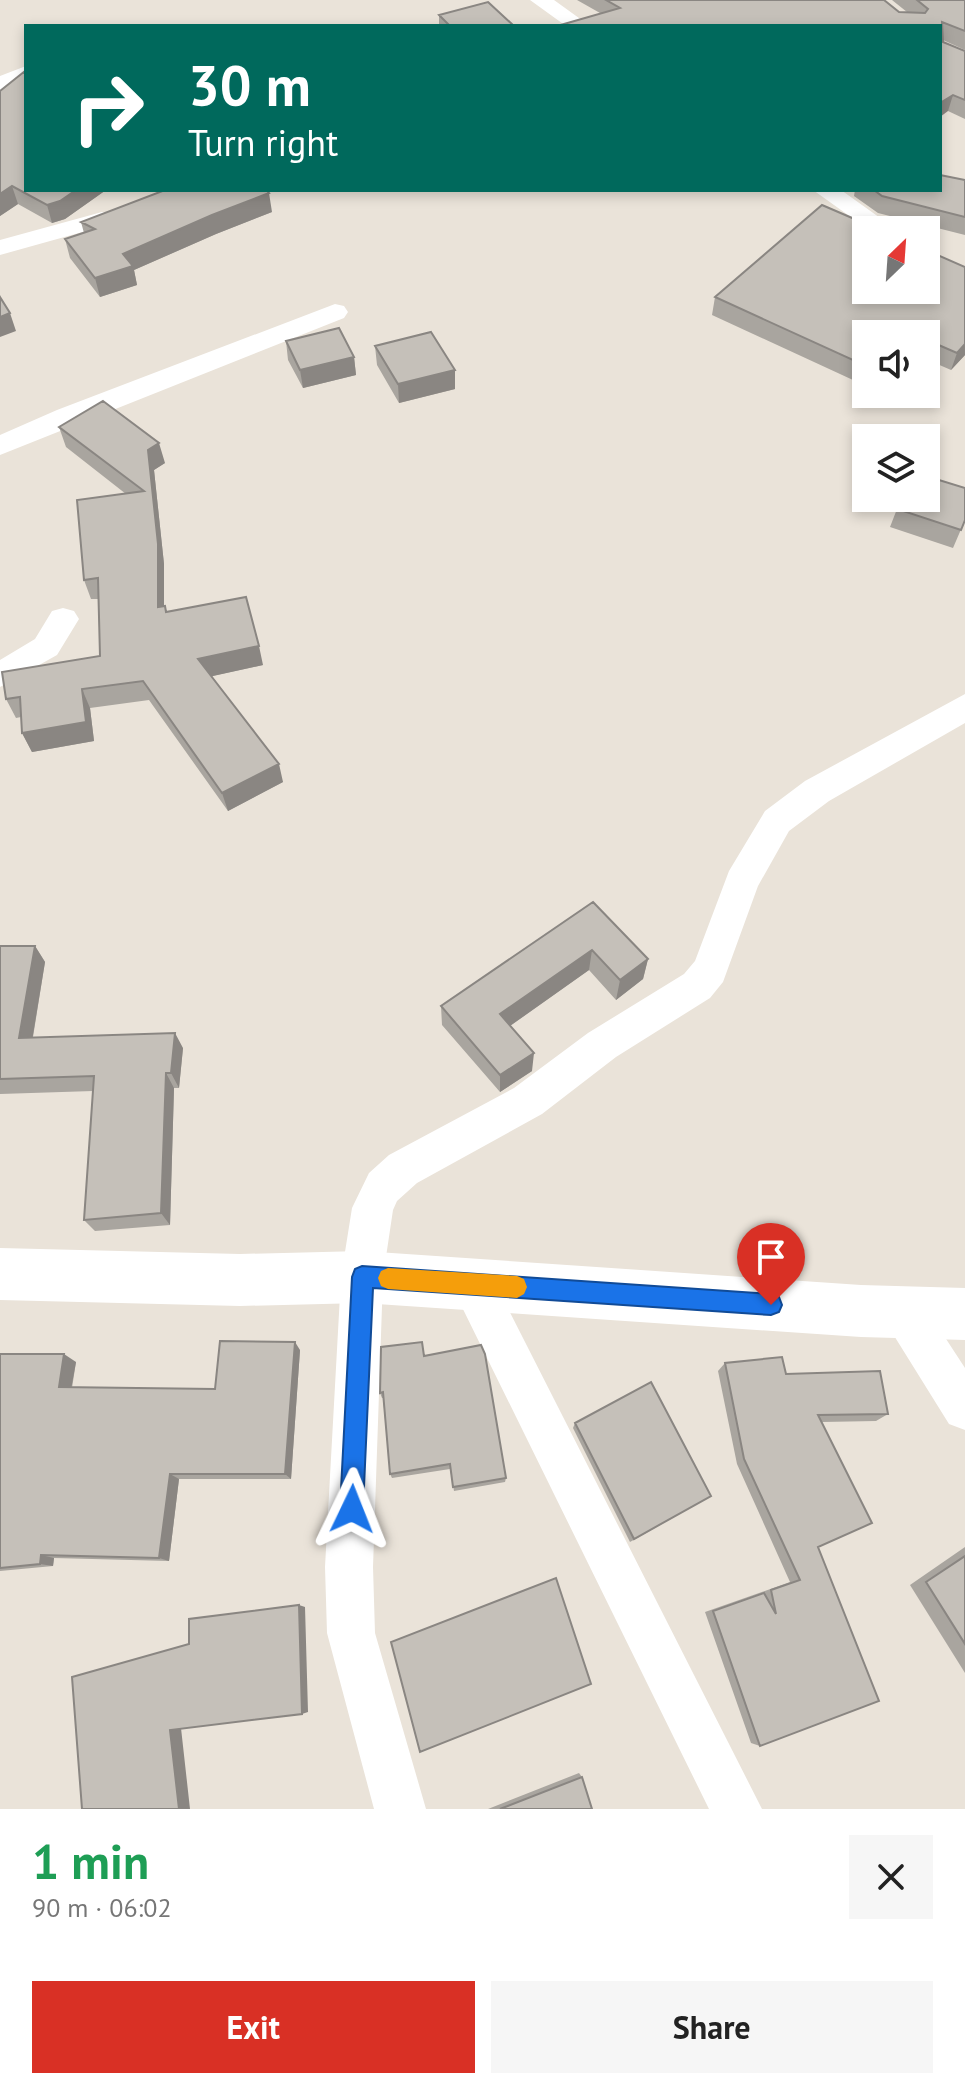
<!DOCTYPE html>
<html lang="en">
<head>
<meta charset="utf-8">
<style>
	:root { --surface:#fff; --page:#f6f6f6; --text:#222; --muted:#767676; --accent:#d93025 }
	body { margin:0; font-family:"PT Sans",sans-serif; background:var(--page); color:var(--text); height:100vh; display:flex; flex-direction:column; font-size:30px; white-space:nowrap }
	* { box-sizing:border-box; margin:0 }
	p { font-size:26px; color:var(--muted) }
	.icon { flex:none; width:44px; height:44px; fill:none; stroke:currentColor; stroke-width:2; stroke-linecap:round; stroke-linejoin:round }
	.map { position:relative; height:1809px; overflow:hidden }
	.panel { display:flex; flex-direction:column; background:var(--surface); flex:1 }
	.panel>* { flex:none }
	.guide { position:absolute; left:24px; top:24px; width:918px; height:168px; border-radius:0px; box-shadow:0 4px 12px #0003; background:#00695c; color:#fff; overflow:hidden }
	.needle { width:52px; rotate:25deg }
	.buttons { position:absolute; left:852px; top:216px; display:grid; gap:16px }
	.buttons a { display:grid; place-items:center; width:88px; height:88px; border-radius:0px; background:var(--surface); box-shadow:0 4px 12px #0003; font-size:40px }
	.pin { position:absolute; display:grid; place-items:center; width:68px; height:68px; color:#fff; margin:-82px -34px; border-radius:50% 50% 50% 0; rotate:-45deg; box-shadow:0 0 8px #0007 }
	.pin .icon { rotate:45deg }
	.me { position:absolute; width:88px; margin:-44px; rotate:2deg; stroke-linejoin:round; filter:drop-shadow(0 0 6px #0008) }
	.turn { display:flex; align-items:center; gap:28px; height:168px; padding:0 32px; font-size:36px }
	.turn .icon { width:104px; height:104px; stroke-width:2.5 }
	.turn b { display:block; font-size:56px; line-height:68px }
	.round { display:grid; place-items:center; flex:none; width:84px; height:84px; border-radius:0px; background:var(--page) }
	.summary { display:flex; align-items:center; justify-content:space-between; height:136px; padding:0 32px }
	h1 { font-size:48px; font-weight:700; line-height:60px; color:#1e9e55 }
	.action { display:flex; gap:16px; margin-top:auto; padding:16px 32px }
	.action a { flex:1; height:92px; border-radius:0px; background:var(--accent); color:#fff; font-size:32px; font-weight:700; line-height:92px; text-align:center }
	.action a+a { background:var(--page); color:var(--text) }
	.map>svg:first-child { display:block }
</style>
</head>
<body>
<div class="map">
<svg width="965" height="1809" viewBox="0 0 965 1809">
	<rect width="100%" height="100%" fill="#eae3d9"/>
	<g fill="none" stroke-linecap="round" stroke-linejoin="round">
		<!-- street -->
		<path fill="#fff" fill-rule="evenodd" d="M530,0H554L590,26H566Z
			M26,66V80L0,91V76Z
			M813,190H841L897,230H869Z
			M102,212L111,214L114,219L111,224L0,255V240Z
			M335,304L344,306L348,312L344,318L0,455V435L57,410Z
			M63,608L74,611L79,619L57,655L0,687V660L35,639L52,611Z
			M965,694V723L829,801L789,831L758,886L723,982L710,998L616,1057L542,1114L417,1183L397,1201L393,1210L383,1277L373,1567L375,1633L426,1809H374L327,1633L325,1567L341,1277L352,1208L369,1173L389,1155L514,1088L588,1033L684,974L695,961L729,871L765,811L805,781Z
			M473,1263L488,1269L762,1809H709L458,1299L452,1284L458,1269Z
			M903,1289L918,1296L965,1368V1430L949,1424L888,1326L881,1311L888,1296Z"/>
		<!-- secondary -->
		<path fill="#fff" fill-rule="evenodd" d="M0,1248L240,1254L362,1251L861,1285L965,1288V1340L861,1337L362,1303L240,1306L0,1300Z"/>
	</g>
	<!-- wall -->
	<path fill="#a9a59f" d="M577,0H884L899,12H907L892,0H965V50L943,40V42L965,51V119L948,111L600,13Z
		M439,15L514,26H439Z
		M0,91L26,190H106L65,219L52,223L18,204L0,216Z
		M965,180V235L878,213L854,196L855,190H940Z
		M272,212L216,234L134,270L137,285L100,297L70,258L65,239L84,233L81,222Z
		M965,267V355L951,370L928,360L926,362V334H866V386L712,315L715,297Z
		M286,341L354,357L356,375L303,388L288,360Z
		M375,346L455,370V389L399,403L377,365Z
		M59,427L165,463L154,470L164,564V606H165L167,612L263,665L212,676L283,782L228,811L149,700L90,708L94,741L32,752L22,733L21,717L16,718L6,699L100,656L98,599H91L84,580L126,494L66,447Z
		M897,509L965,520L953,548L890,527Z
		M593,902L648,959L643,979L616,1000L589,970L510,1026L532,1071L500,1092L442,1025L441,1006Z
		M0,946H35L45,962L33,1037L183,1048L179,1088H174L170,1225L95,1231L84,1220L93,1091L0,1094Z
		M300,1350L291,1479H179L169,1561L54,1558L53,1566L0,1571V1354L76,1362L72,1388L215,1389Z
		M424,1356L506,1478L505,1482L454,1491L450,1469L392,1478L390,1474L383,1398H382L380,1393Z
		M725,1363L786,1374L888,1414L876,1421L822,1422L818,1547L760,1746L751,1743L705,1612L790,1582L737,1464L718,1371Z
		M575,1423L711,1496L630,1542L573,1428Z
		M965,1547V1673L910,1585Z
		M579,1773L582,1777L592,1809H488Z"/>
	<!-- shaded-wall -->
	<path fill="#8a8682" d="M953,95L948,111L940,117V103Z
		M12,186L18,204L0,216V194Z
		M76,190H106L65,219L52,223L47,205Z
		M269,193L272,212L216,234L134,270L137,285L100,297L95,278L123,254L212,215Z
		M10,313L16,331L0,337V317Z
		M934,343L928,360L926,362V350Z
		M965,344V355L951,370L957,353Z
		M354,357L356,375L303,388L300,370Z
		M455,370V389L399,403L398,384Z
		M159,443L165,463L154,470L164,564V627L158,607L148,450Z
		M259,646L263,665L204,678L198,659Z
		M82,689L90,708L94,741L32,752L22,733Z
		M279,764L283,782L228,811L222,793Z
		M35,946L45,962L30,1053L19,1038Z
		M592,950L589,970L500,1033V1014Z
		M648,959L643,979L616,1000L620,980Z
		M175,1033L183,1048L179,1088L171,1073Z
		M534,1053L532,1071L500,1092V1075Z
		M166,1073L174,1088L170,1225L161,1213Z
		M295,1342L300,1350L291,1479L285,1474Z
		M64,1354L76,1362L70,1395L59,1387Z
		M170,1474L179,1479L169,1561L159,1558Z
		M41,1555L54,1558L53,1566L40,1564Z
		M299,1605L305,1607L308,1712L302,1714Z
		M181,1728L190,1809H179L170,1730Z"/>
	<!-- building -->
	<path fill="#c5c0b9" stroke="#8a8682" stroke-width="2" d="M606,0H884L899,12L925,13L928,9L917,0H965V31L942,22L943,42L965,51V100L953,95L940,103V26H557L620,8Z
		M488,2L514,26H450L439,15Z
		M25,71L26,190H76L60,201L47,205L12,186L0,194V91Z
		M940,175L965,180V217L882,196L874,190H940Z
		M165,190H266L269,193L212,215L123,254L133,266L95,278L65,239L95,229L81,222Z
		M822,205L880,230H866V290H926V250L965,267V344L957,353L934,343L926,350V334H866V366L715,297Z
		M0,297L10,313L0,317Z
		M339,328L354,357L300,370L286,341Z
		M431,332L455,370L398,384L375,346Z
		M103,401L159,443L148,450L158,544V607L165,606L166,612L246,597L259,646L198,659L279,764L222,793L143,681L82,689L86,722L22,733L20,697L6,699L2,672L100,656L98,578L84,580L77,500L144,491L59,427Z
		M926,476L965,488V520L961,530L897,509L903,498H926Z
		M593,902L648,959L620,980L592,950L500,1014L534,1053L500,1075L441,1006Z
		M0,946H35L19,1038L175,1033L171,1073H166L161,1213L84,1220L94,1076L0,1079Z
		M220,1341L295,1342L285,1474H170L159,1558L41,1555L40,1564L0,1568V1354H64L59,1387L215,1389Z
		M422,1342L424,1356L481,1345L485,1354L506,1478L453,1487L450,1464L390,1474L383,1392L380,1393L381,1347Z
		M782,1357L786,1374L880,1371L888,1414L818,1415L872,1523L818,1547L879,1701L760,1746L713,1611L764,1593L776,1614L771,1590L800,1580L744,1459L725,1363Z
		M651,1382L711,1496L634,1539L575,1423Z
		M965,1556V1644L926,1582Z
		M556,1578L591,1684L420,1752L391,1642Z
		M299,1605L302,1714L170,1730L179,1809H82L72,1677L189,1644V1619Z
		M582,1777L592,1809H500Z"/>
	<!-- route -->
	<path fill="#1a73e8" stroke="#114b97" stroke-width="2" d="M362,1266L771,1294L779,1297L782,1305L779,1312L771,1315L373,1288L363,1509L360,1517L352,1521L343,1517L340,1509L352,1277L355,1269Z"/>
	<!-- slow -->
	<path fill="#f59e0b" d="M388,1268L517,1276L524,1279L527,1287L524,1294L517,1298L388,1289L381,1286L378,1278L381,1271Z"/>
</svg>
<div class="buttons">
<a><svg class="needle" viewBox="-14 -14 28 28"><path d="M0-13l5 13h-10z" fill="#e53935"/><path d="M0 13l5-13h-10z" fill="#767676"/></svg></a>
<a><svg class="icon" aria-label="sound" viewBox="0 0 24 24"><path d="M4 9h4l5-4v14l-5-4H4zM17 9q2 3 0 6"/></svg></a>
<a><svg class="icon" aria-label="layers" viewBox="0 0 24 24"><path d="M12 4l9 5-9 5-9-5zM3 14l9 5 9-5"/></svg></a>
</div>
<div class="pin" style="left:771px;top:1305px;background:#d93025"><svg class="icon" aria-label="arrive" viewBox="0 0 24 24"><path d="M6 21V4h12l-3 4 3 4H6"/></svg></div>
<svg class="me" style="left:352px;top:1509px" viewBox="-20 -20 40 40"><path d="M0-17L14 15 0 8-14 15z" fill="#1a73e8" stroke="#fff" stroke-width="4"/></svg>
<div class="guide">
<div class="turn"><svg class="icon" aria-label="right" viewBox="0 0 24 24"><path d="M7 20v-9h11M14 6l5 5-5 5"/></svg><div><b>30 m</b>Turn right</div></div>
</div>
</div>
<section class="panel">
<div class="summary"><div><h1>1 min</h1><p>90 m · 06:02</p></div><a class="round"><svg class="icon" aria-label="close" viewBox="0 0 24 24"><path d="M6 6l12 12M18 6L6 18"/></svg></a></div>
<div class="action"><a>Exit</a><a>Share</a></div>
</section>
</body>
</html>
